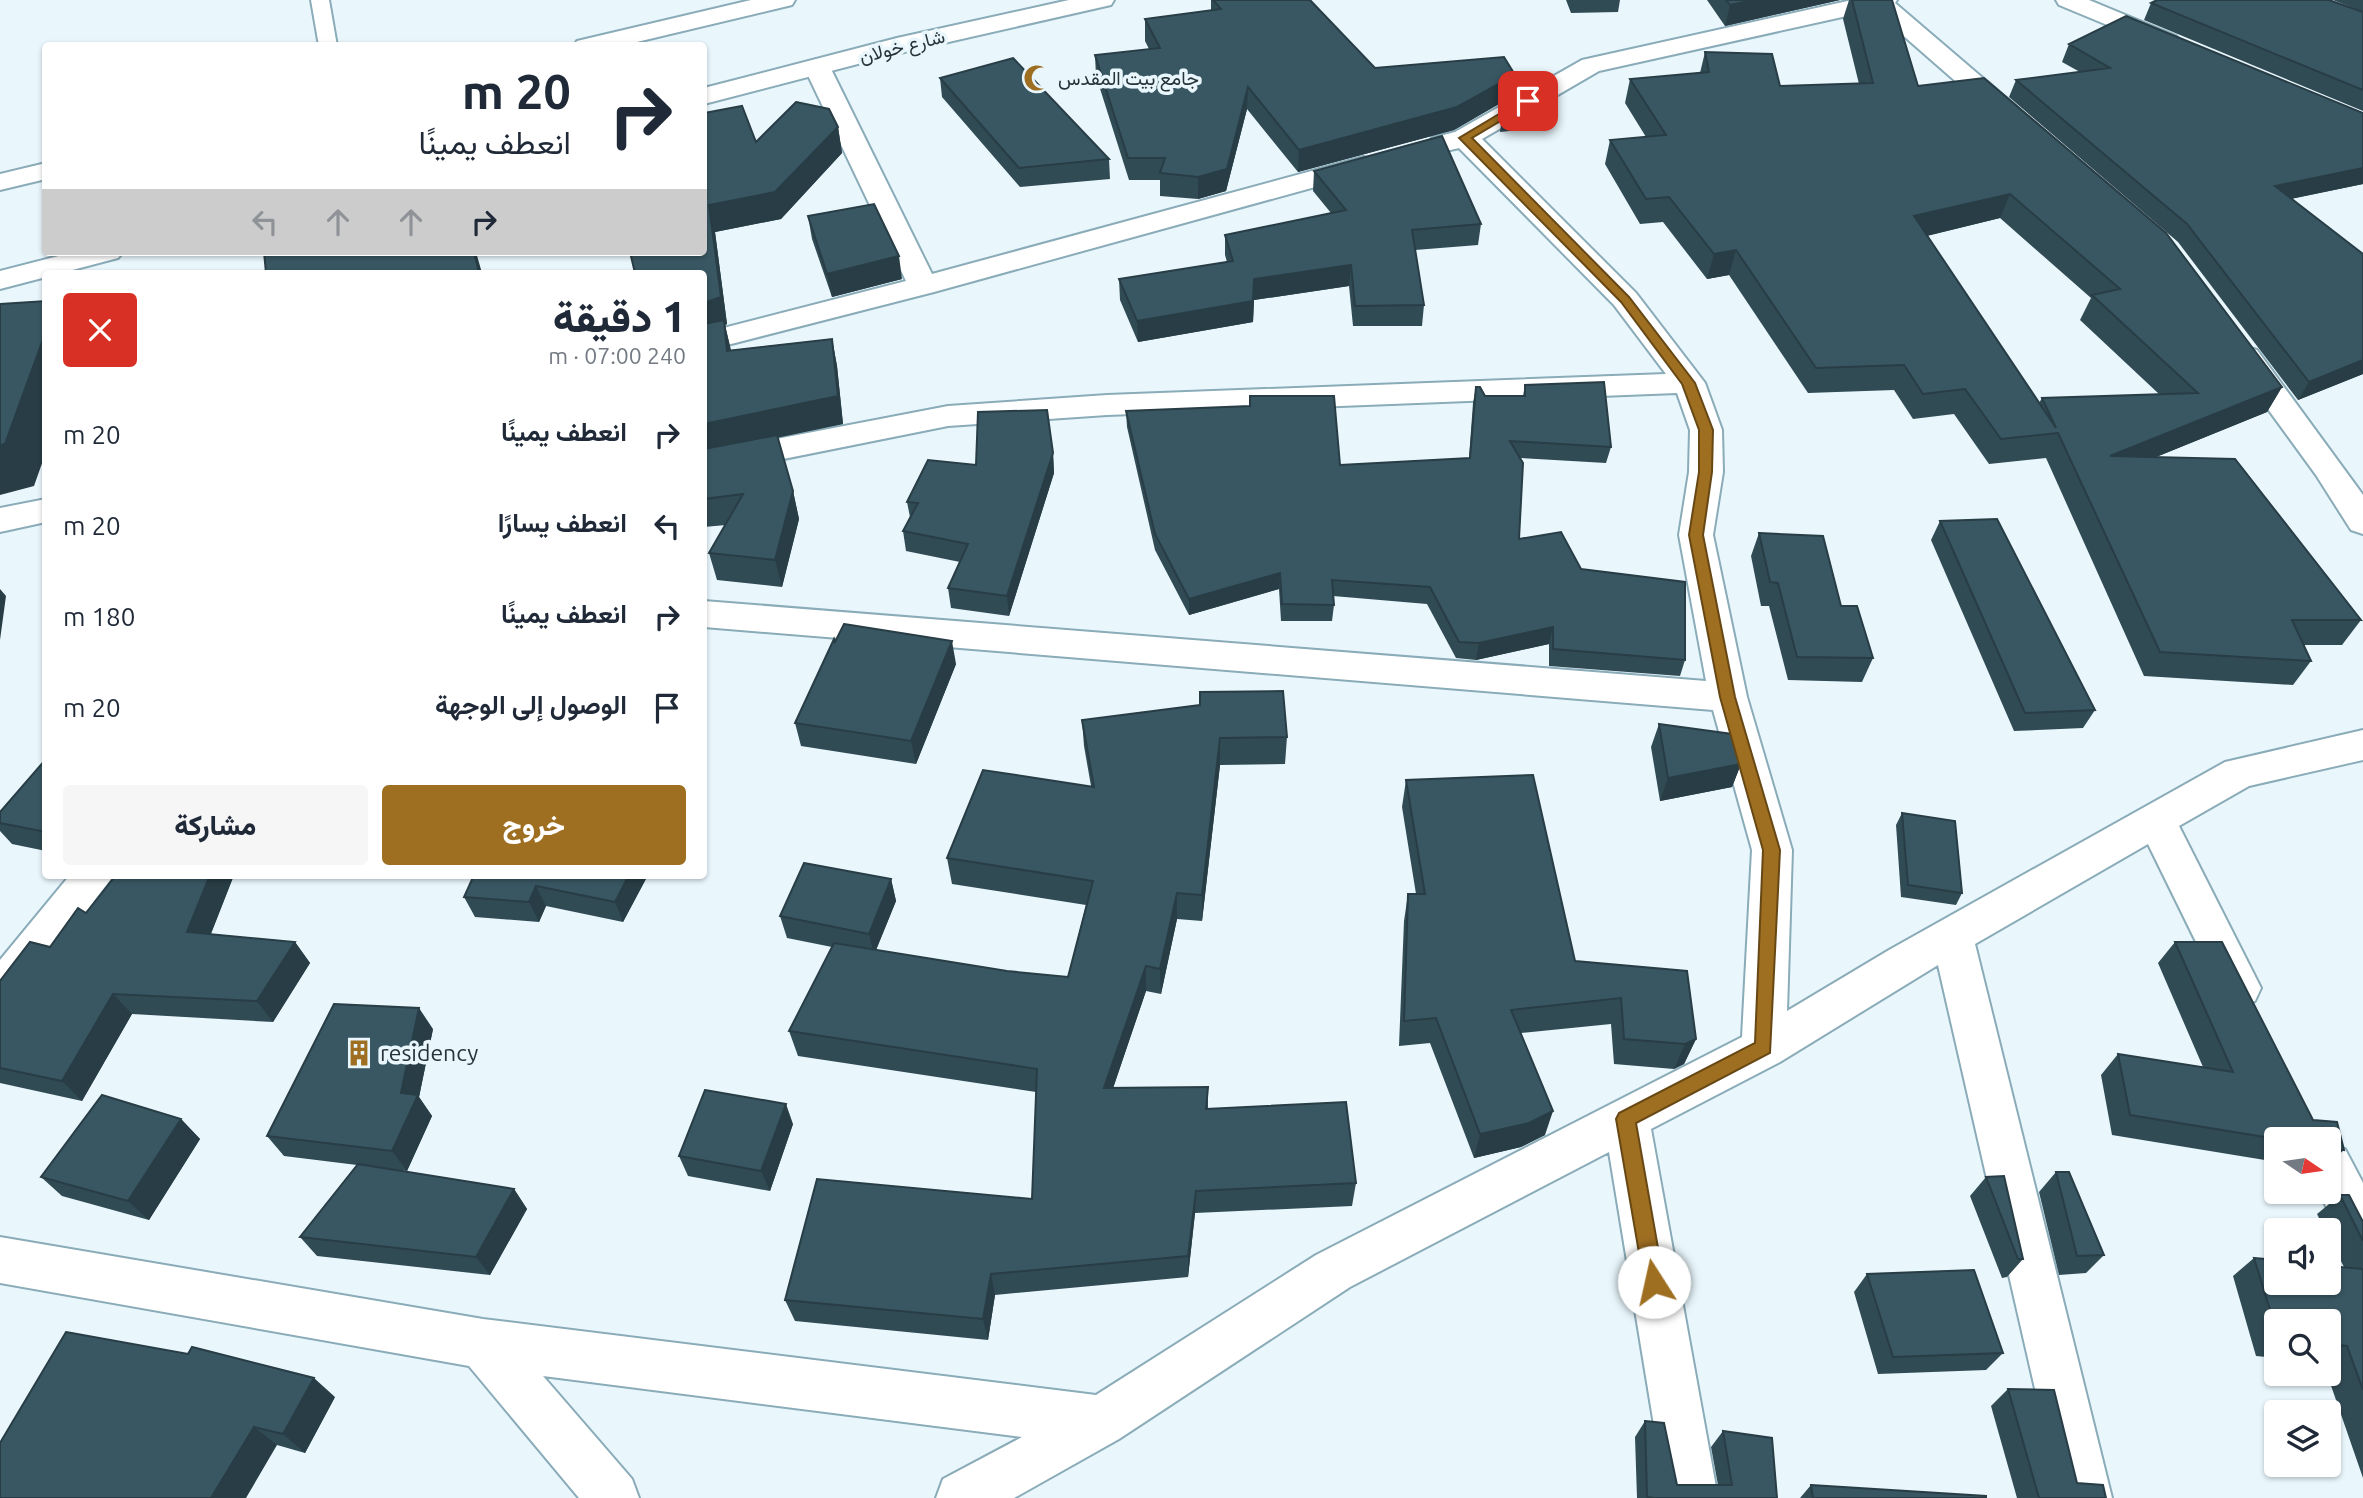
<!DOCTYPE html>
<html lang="ar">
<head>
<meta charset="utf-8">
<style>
	:root { --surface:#fff; --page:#f6f6f7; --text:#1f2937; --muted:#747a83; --accent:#9e6e21 }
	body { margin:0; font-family:Ubuntu,Vazirmatn,sans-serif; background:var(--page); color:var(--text); direction:rtl; height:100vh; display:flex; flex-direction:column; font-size:26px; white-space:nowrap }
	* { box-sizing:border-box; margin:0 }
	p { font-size:23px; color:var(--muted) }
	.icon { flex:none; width:38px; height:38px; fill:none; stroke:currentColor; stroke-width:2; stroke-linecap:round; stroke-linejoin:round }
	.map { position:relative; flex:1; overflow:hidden; direction:ltr }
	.details { position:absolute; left:42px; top:270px; width:665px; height:609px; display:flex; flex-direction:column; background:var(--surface); border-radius:7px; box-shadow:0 2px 5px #0004; direction:rtl }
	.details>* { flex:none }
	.banner { position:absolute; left:42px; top:42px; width:665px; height:214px; border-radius:7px; box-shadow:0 2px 5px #0004; direction:rtl; background:#fff; color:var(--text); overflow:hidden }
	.needle { width:46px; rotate:103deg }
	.tools { position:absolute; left:2264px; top:1127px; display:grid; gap:14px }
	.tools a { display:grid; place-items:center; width:77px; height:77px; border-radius:7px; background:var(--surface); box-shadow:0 2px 5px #0004; font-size:35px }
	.pin { position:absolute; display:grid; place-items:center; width:60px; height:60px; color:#fff; margin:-30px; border-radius:14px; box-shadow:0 4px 10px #0006 }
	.me { position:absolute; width:77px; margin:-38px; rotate:350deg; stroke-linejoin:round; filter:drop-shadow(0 0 5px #0008) }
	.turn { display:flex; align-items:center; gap:24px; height:147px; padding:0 21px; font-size:32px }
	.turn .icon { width:91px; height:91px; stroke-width:2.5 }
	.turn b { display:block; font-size:49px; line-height:60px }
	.lanes { display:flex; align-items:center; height:66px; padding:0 21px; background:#0003; justify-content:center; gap:35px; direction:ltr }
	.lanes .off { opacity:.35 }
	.round { display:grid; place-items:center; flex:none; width:74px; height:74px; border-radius:7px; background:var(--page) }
	.headline { display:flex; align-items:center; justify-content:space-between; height:119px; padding:0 21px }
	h1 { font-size:42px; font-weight:800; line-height:52px }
	.button { display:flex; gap:14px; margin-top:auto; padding:14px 21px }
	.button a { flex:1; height:80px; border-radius:7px; background:var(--accent); color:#fff; font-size:28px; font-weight:800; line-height:80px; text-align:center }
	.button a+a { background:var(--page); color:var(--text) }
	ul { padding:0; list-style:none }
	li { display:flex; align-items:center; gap:21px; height:91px; padding:0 21px }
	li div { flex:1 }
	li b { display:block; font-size:26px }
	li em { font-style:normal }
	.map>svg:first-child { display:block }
</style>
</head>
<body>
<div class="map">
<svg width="2363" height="1498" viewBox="0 0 2363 1498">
	<rect width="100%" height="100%" fill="#e9f7fd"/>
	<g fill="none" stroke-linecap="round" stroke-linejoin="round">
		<!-- service casing -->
		<g stroke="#8aabb8" stroke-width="4">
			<path id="service" d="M311,0H329L337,46H319Z"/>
		</g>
		<!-- minor casing -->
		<g stroke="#8aabb8" stroke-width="4">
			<path id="minor" d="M1852,0H1897L1895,3L2019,109L2023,115L2019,121H2001L1874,10L1599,71L1482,139L1636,293L1705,383L1722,430L1723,472L1713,535L1747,697L1792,850L1787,1011L1889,950L2225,762L2363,730V760L2249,786L2179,826L2261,988L2255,1001L2240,1006L2225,1001L2148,844L1975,944L2112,1498H2060L1938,965L1780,1062L1651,1129L1718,1498H1666L1609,1152L1350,1287L1119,1439L1014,1498H936L943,1479L1022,1437L543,1376L632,1479L639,1498H579L469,1366L0,1283V1237L483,1319L1096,1395L1316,1255L1742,1037L1752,850L1713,710L704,627V601L1706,681L1679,535L1689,472L1690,430L1677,393L1107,415L948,426L704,475V453L948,406L1107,395L1666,374L1614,305L1459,148L1442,152L1432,150L1428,144L1432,138L1455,132L1582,60Z
				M2056,0H2089L2176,36L2180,41L2176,46H2158L2059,5Z
				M817,59L826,62L830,67L932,274L1363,157L1373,159L1377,165L1373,171L934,292L704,351V333L906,281L804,67L808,62Z
				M2246,347L2257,350L2363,495V534L2351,530L2316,475L2230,357L2235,350Z
				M46,499V522L0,532V508Z
				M70,875H114L15,1004L0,1009V960Z
				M2329,1143L2345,1149L2363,1183V1253L2346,1247L2319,1192H2329Z"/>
		</g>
		<!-- primary casing -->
		<g stroke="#8aabb8" stroke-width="4">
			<path id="primary" d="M751,0H795L792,5L620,46H574L577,41Z
				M1069,0H1114L1111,5L900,53L704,104V88L897,38Z
				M46,163V179L0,190V174Z
				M74,252H123L118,258L61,273H46V277L0,289V271Z"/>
		</g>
		<!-- service -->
		<use href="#service" fill="#fff" fill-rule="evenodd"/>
		<!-- minor -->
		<use href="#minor" fill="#fff" fill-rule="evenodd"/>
		<!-- primary -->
		<use href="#primary" fill="#fff" fill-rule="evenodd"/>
	</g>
	<!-- wall -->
	<path fill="#314b55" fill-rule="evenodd" d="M1211,0H1310L1375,68L1511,97L1454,130L1298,172L1247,109L1226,191L1198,199L1160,196V180H1129L1096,76L1095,55L1149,49L1145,41V19L1211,10Z
		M1566,0H1620L1618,12L1571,13Z
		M1707,0H1840L1725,26Z
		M1849,0H1892L1918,86L2282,387L2267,412L2156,457L2361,620L2342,645H2304L2311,661L2293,685L2144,676L2046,458L1989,464L1954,414L1913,419L1894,390L1808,393L1729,275L1707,279L1663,222L1640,224L1605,164L1610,140L1646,137L1625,103L1630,79L1700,73L1705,52L1780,86L1859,84L1843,19ZM2000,218L2091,298L2080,320L2159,394L2042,398L2039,403L1927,236Z
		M2333,0H2363V12Z
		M2151,3L2363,12V111L2144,20Z
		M2069,44L2363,184L2291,199L2363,254V374L2298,400L2178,242L2009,97L2016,80L2080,72L2062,62Z
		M940,78L1109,159L1110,179L1020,187L942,97Z
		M1532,106L1529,129L1500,132L1503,109Z
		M838,127L842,153L781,219L715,232L727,324L725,325L731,350L832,339L837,366L843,424L777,437L793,491L799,519L782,587L717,580L709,553L726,525L704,527V273H635L756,142Z
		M1314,171L1481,224L1478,245L1415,250L1424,305L1422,326H1353L1349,286L1254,300L1253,322L1138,342L1120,300L1119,279L1227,262L1225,255V235L1331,213L1313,191Z
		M808,216L902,279L832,297L812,239Z
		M1525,385L1611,447L1606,463L1520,458L1519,539L1581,569L1685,660L1680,676L1549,666V644L1476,660L1456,658L1427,604L1333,596L1334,605L1332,621H1281L1279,589L1189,615L1155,550L1127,427L1126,411L1249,407L1250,396L1340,465L1469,458L1473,403L1476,387L1485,396H1523Z
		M1053,453L1054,473L1009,616L951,608L948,588L960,562L906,551L903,531L910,517L907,502L976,465Z
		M1940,521L2095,710L2083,728L2014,731L1931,540Z
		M1759,533L1873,658L1862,682L1788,680L1769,606H1761L1751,556Z
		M835,642L956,664L916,764L801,746L795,723Z
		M1082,720L1287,737L1285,764L1220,765L1202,921L1177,919L1161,994L1146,991L1113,1088L1208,1087V1109L1356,1183L1352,1206L1195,1213L1188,1277L995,1295L988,1340L795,1321L785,1300L1032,1199L1036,1092L798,1056L789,1031L832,947L787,938L780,916L891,879L896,901L876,950L1007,971L1068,977L1086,905L952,884L947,858L1091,786L1084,746Z
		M1659,724L1741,764L1732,787L1660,801L1651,747Z
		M46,759V851L12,844L0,831V812Z
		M1406,780L1575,961L1696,1039L1684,1064L1674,1069L1614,1064L1611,1024L1521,1033L1545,1135L1521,1147L1474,1158L1430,1043L1399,1046L1404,921L1408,894H1416L1402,807Z
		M1902,813L1962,893L1956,905L1901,897L1896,825Z
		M116,875H234L211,934L295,942L310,963L273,1022L132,1014L82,1101L0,1083V981L50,947L86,913Z
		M474,875H648L623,922L546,906L539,922L475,917L464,897Z
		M2175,942L2313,1120L2344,1150L2329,1163V1139H2277V1162L2112,1135L2101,1075L2118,1054L2203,1067L2158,963Z
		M433,1029L419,1097L432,1116L407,1171L382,1168L514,1189L527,1209L490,1275L317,1256L300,1237L357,1165L284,1156L267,1136Z
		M181,1119L200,1139L149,1220L62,1196L41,1177Z
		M793,1124L770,1191L688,1176L679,1156Z
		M2056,1172L2104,1255L2086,1273L2059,1275L2039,1192Z
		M1986,1177L2023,1259L2007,1277L2002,1278L1970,1196Z
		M2340,1195L2363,1222V1478L2327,1374H2329V1321H2277V1358L2256,1356L2233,1276L2254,1258L2344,1267L2329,1238V1230H2325L2317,1214Z
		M1867,1274L2003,1353L1986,1370L1878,1374L1854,1292Z
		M2008,1389L2077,1483L2106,1498H2017L1991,1406Z
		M335,1397L305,1453L277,1445L0,1498Z
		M1645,1421L1677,1485H1718L1711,1447L1723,1431L1777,1498H1637L1635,1437Z
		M1811,1485L1986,1498H1800Z"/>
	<!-- shaded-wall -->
	<path fill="#283d45" d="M1754,0H1840L1725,26L1730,5Z
		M1515,75L1511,97L1454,130L1298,172L1299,150Z
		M1248,87L1247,109L1226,191L1198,199V177Z
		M838,127L842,153L781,219L715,232L727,324L725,325L730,347L734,378L704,332V303L709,205Z
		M2363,168V184L2265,204L2275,186Z
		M2010,194L2000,218L1905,241L1914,216Z
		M1736,250L1729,275L1707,279L1714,254Z
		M474,252H476L482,273H479Z
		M899,256L902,279L832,297L827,274Z
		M1351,265L1349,286L1254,300L1253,322L1138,342L1137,321L1254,279Z
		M46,331V452L34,486L0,495V445Z
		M832,339L837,366L843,424L704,453V424Z
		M2363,360V374L2298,400L2309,382Z
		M2282,387L2267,412L2097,481L2110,456Z
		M1053,453L1054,473L1009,616L1007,596Z
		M793,491L799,519L782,587L775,560Z
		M1280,573L1279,589L1189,615V599Z
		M0,589L6,596L0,640Z
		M1553,627L1549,644L1476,660L1479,643Z
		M952,641L956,664L916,764L911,741Z
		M1220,738V765L1202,921V895Z
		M1741,764L1732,787L1660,801L1668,778Z
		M210,875H234L203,953L187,932Z
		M629,875H648L623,922L615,902Z
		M891,879L896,901L874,955L869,934Z
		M536,886L546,906L539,922L529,902Z
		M1177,893V919L1161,994L1160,969Z
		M295,942L310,963L273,1022L257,1001Z
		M1146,966V991L1105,1112L1104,1088Z
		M113,994L132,1014L82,1101L62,1081Z
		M419,1008L433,1029L419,1097L432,1116L407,1171L392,1151L401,1093Z
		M1696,1039L1684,1064L1674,1069L1685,1044Z
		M786,1104L793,1124L770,1191L761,1171Z
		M1553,1111L1545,1135L1521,1147L1474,1158L1480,1134Z
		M181,1119L200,1139L149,1220L128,1201Z
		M514,1189L527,1209L490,1275L476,1257Z
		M1196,1191L1195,1213L1188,1277V1256Z
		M991,1274L995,1295L988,1340L983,1319Z
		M314,1378L335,1397L305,1453L283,1434Z
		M254,1427L277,1445L246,1498H211Z"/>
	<!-- building -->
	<path fill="#395763" stroke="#283d45" stroke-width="2" fill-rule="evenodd" d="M1213,0H1310L1375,68L1504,57L1515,75L1457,107L1299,150L1248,87L1227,169L1198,177L1160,173L1165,158H1128L1095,55L1160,48L1145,19L1221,9Z
		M1726,0H1754L1730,5Z
		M1852,0H1892L1918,86L1984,78L2166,233L2282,387L2110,456L2235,459L2361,620H2292L2311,661L2160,652L2058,433L2001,439L1965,389L1923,394L1904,365L1816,368L1736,250L1714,254L1669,197L1646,199L1610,140L1666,135L1630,79L1709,72L1705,52L1772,54L1780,86L1873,83ZM2010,194L2120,289L2092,295L2198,393L2042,398L2056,428L1914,216Z
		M2157,0H2329L2363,12V90L2151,3Z
		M2126,16L2363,113V168L2275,186L2363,254V360L2309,382L2187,224L2016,80L2110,68L2069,44Z
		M1013,58L1109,159L1019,168L940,78Z
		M1526,96L1532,106L1503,109Z
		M796,102L829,109L838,127L775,192L709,205L721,297L704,303V273H635L630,252H704V113L742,106L756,142Z
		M1442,136L1481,224L1412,230L1424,305L1355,306L1351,265L1254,279L1253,301L1137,321L1119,279L1233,261L1225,235L1346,210L1314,171Z
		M874,204L899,256L827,274L808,216Z
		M264,252H474L479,273H266Z
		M46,301V331L5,444L0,445V304Z
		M724,320L727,351L832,339L838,396L704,424V324Z
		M1604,382L1611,447L1510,441L1523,463L1519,539L1561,532L1581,569L1685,582V660L1553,649V627L1479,643L1459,642L1430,587L1332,580L1334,605L1282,604L1280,573L1189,599L1155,534L1126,411L1250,406V396H1334L1340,465L1470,458L1476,387H1480L1485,396H1525V385Z
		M1047,410L1053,453L1007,596L948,588L968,544L903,531L918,503L907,502L928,460L976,465L978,412Z
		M777,435L793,491L775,560L709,553L743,494L704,499V449Z
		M1997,519L2095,710L2025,713L1940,521Z
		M1759,533L1823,536L1841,606H1857L1873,658L1797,657L1778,583L1770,582Z
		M844,624L952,641L911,741L795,723L834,639L835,642Z
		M1283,691L1287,737L1220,738L1202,895L1177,893L1160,969L1146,966L1104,1088L1208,1087L1206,1109L1346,1102L1356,1183L1196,1191L1188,1256L991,1274L983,1319L785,1300L817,1179L1032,1199L1037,1069L789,1031L834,943L1007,971L1068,977L1093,881L947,858L983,770L1094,787L1082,720L1200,705V692Z
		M1659,724L1732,734L1741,764L1668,778Z
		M46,759V832L0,823V812Z
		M1533,775L1575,961L1687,971L1696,1039L1685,1044L1624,1039L1621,998L1511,1010L1553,1111L1529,1123L1480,1134L1436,1018L1404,1021L1408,894H1425L1406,780Z
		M1902,813L1955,821L1962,893L1908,885Z
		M804,863L891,879L869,934L780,916Z
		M116,875H210L187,932L295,942L257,1001L113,994L62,1081L0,1068V981L30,942L50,947L78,908L86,913Z
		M474,875H629L615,902L536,886L529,902L464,897Z
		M2175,942H2222L2313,1120L2337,1122L2344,1150L2329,1148V1139H2277L2130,1115L2118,1054L2233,1072Z
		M334,1004L419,1008L401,1093L418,1095L392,1151L267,1136Z
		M705,1090L786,1104L761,1171L679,1156Z
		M102,1095L181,1119L128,1201L41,1177Z
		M358,1164L514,1189L476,1257L300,1237Z
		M2056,1172H2069L2104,1255L2077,1256Z
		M2004,1176L2023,1259H2018L1986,1177Z
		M2340,1195H2349L2363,1222V1241Z
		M2254,1258L2277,1260V1283H2329V1266L2363,1269V1390L2347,1346L2329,1344V1321H2277V1332Z
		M1974,1270L2003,1353L1893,1357L1867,1274Z
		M66,1332L188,1354L192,1347L314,1378L283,1434L254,1427L211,1498H0V1443Z
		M2008,1389L2054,1390L2077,1483L2103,1485L2106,1498H2039Z
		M1645,1421L1664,1423L1677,1485H1732L1723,1431L1772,1438L1777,1498H1654L1647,1497Z
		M1811,1485L1986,1496V1498H1813Z"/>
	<!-- route -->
	<path fill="#9e6e21" stroke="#674815" stroke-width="2" d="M1524,99L1534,101L1472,138L1629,297L1695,383L1713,430L1712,472L1703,535L1735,697L1780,850L1770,1053L1636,1123L1664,1282L1661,1288L1654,1291L1647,1288L1644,1282L1616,1119L1619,1113L1755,1043L1763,850L1720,697L1689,535L1699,472V430L1682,384L1621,302L1459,138Z"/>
	<!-- icons -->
	<defs>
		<g id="mosque-bare" transform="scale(2.1)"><path d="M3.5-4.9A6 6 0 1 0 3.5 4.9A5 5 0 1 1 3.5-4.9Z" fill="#9e6e21" stroke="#e9f7fd" stroke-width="2.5" paint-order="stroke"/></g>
		<g id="building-bare" transform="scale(2.1)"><path d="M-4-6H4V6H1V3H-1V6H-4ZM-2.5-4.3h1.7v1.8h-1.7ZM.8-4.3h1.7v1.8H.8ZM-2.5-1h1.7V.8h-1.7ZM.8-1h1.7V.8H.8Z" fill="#9e6e21" stroke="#e9f7fd" stroke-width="2.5" paint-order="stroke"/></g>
	</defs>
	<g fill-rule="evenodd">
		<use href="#mosque-bare" x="1037" y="78"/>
		<use href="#building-bare" x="359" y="1053"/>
	</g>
	<g text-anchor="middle" stroke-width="7" stroke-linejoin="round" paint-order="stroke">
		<!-- far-street labels -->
		<g font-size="19" fill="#263339" stroke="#e9f7fd">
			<text transform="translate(902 46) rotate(-14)" y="7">شارع خولان</text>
		</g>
		<!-- far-poi labels -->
		<g font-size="19" fill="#263339" stroke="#e9f7fd" text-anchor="start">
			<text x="1058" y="85">جامع بيت المقدس</text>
		</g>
		<!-- poi labels -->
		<g font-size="23" fill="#263339" stroke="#e9f7fd" text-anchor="start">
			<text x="380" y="1061">residency</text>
		</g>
	</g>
</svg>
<div class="tools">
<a><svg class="needle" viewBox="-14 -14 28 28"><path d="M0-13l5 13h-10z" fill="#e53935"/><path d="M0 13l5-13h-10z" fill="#747a83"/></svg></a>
<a><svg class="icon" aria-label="sound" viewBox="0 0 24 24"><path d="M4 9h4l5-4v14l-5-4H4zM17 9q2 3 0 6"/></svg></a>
<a><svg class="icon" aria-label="search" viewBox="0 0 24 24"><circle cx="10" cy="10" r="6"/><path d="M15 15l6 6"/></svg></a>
<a><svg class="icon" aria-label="layers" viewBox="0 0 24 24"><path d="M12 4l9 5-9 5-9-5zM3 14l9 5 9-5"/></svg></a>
</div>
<div class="pin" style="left:1528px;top:101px;background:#d93025"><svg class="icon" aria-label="arrive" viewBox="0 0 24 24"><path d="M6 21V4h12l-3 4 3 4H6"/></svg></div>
<svg class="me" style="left:1654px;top:1282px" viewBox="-20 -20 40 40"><circle r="19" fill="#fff"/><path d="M0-13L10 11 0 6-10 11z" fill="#9e6e21"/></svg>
<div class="banner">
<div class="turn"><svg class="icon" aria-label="right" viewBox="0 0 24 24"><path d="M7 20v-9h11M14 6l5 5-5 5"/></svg><div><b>20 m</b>انعطف يمينًا</div></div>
<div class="lanes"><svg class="icon off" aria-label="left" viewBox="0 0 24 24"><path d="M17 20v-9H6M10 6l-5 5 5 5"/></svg><svg class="icon off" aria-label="ahead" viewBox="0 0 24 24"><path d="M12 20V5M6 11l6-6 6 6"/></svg><svg class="icon off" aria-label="ahead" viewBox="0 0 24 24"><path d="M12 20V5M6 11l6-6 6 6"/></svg><svg class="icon" aria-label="right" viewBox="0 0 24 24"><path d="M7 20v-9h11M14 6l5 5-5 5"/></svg></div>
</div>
<section class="details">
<div class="headline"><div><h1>1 دقيقة</h1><p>240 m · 07:00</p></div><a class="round" style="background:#d93025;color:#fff"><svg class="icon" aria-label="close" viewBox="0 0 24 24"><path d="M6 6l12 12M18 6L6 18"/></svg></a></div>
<ul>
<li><svg class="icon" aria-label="right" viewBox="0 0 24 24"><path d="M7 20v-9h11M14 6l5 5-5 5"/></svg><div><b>انعطف يمينًا</b></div><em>20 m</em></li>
<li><svg class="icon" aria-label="left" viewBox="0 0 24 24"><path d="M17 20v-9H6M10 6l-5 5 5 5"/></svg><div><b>انعطف يسارًا</b></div><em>20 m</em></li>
<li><svg class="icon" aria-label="right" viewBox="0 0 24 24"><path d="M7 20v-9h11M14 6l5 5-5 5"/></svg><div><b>انعطف يمينًا</b></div><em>180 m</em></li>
<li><svg class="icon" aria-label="arrive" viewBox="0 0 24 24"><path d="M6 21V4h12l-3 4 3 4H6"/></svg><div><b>الوصول إلى الوجهة</b></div><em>20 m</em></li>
</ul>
<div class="button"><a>خروج</a><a>مشاركة</a></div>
</section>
</div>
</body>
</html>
